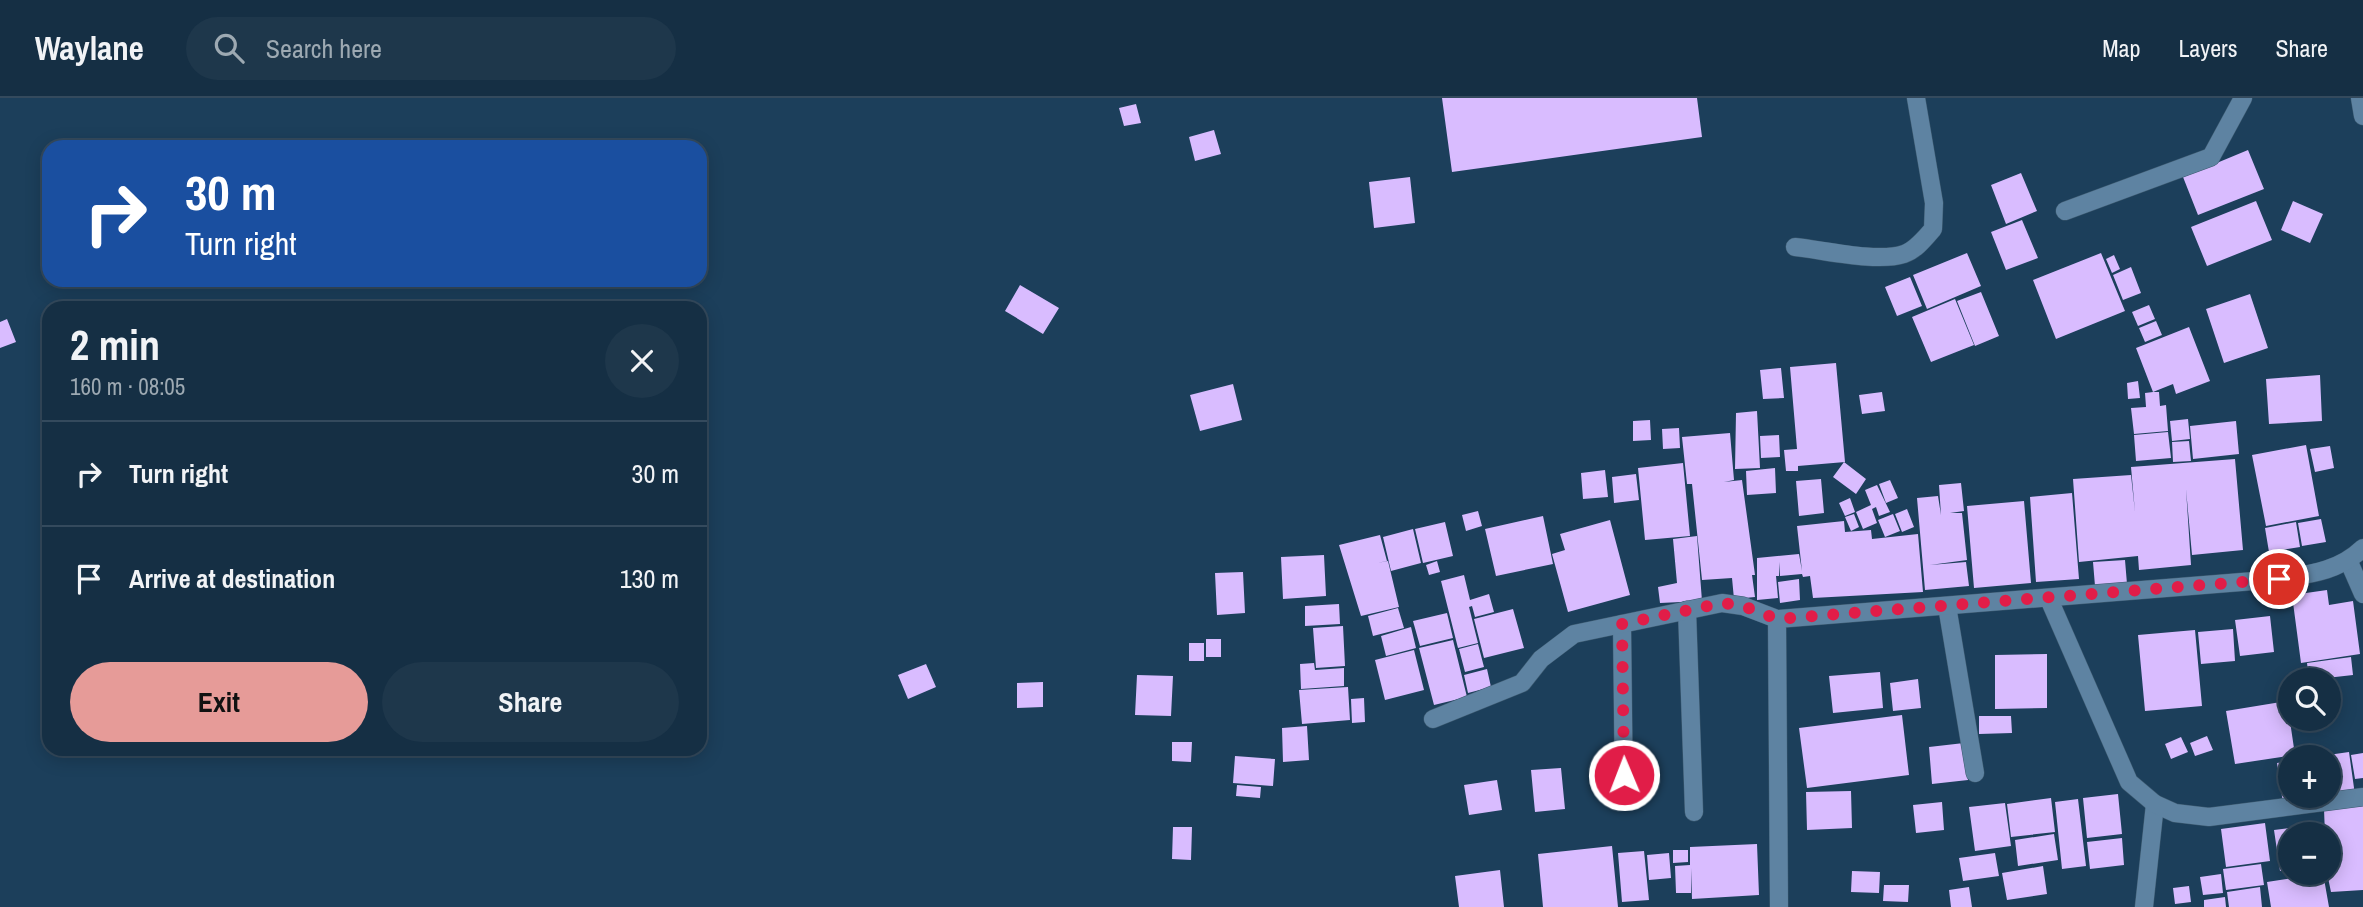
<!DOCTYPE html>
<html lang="en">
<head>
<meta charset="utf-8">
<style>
	:root { --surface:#152f44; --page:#1e374b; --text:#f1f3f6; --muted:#9da9b2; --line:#344a5d; --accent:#e69b98 }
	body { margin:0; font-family:"Archivo Narrow",sans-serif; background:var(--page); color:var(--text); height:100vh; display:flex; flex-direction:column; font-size:26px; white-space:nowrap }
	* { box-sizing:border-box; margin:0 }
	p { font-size:23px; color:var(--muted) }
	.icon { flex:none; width:38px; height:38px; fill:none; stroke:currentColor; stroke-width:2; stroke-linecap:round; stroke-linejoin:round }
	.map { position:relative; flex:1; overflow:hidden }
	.sheet { position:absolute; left:42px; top:203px; width:665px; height:455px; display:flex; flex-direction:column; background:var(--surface); border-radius:21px; box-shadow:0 4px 18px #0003,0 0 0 2px var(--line) }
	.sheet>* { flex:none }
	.top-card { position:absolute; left:42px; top:42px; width:665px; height:147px; border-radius:21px; box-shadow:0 4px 18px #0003,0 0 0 2px var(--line); background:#1a4fa0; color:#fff; overflow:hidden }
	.tools { position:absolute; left:2278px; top:570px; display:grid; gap:14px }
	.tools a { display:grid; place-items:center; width:63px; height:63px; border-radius:50%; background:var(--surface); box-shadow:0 4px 18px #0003,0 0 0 2px var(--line); font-size:35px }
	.pin { position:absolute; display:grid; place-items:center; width:60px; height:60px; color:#fff; margin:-30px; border:4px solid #fff; border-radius:50%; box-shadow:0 2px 7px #0007 }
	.me { position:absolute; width:77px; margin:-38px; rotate:359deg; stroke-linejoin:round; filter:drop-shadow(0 0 5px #0008) }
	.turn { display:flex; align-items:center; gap:24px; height:147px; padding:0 28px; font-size:32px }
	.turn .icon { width:91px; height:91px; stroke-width:2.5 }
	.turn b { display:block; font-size:49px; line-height:60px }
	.round { display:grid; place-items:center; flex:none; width:74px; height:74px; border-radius:37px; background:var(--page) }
	.summary { display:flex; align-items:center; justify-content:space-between; height:119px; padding:0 28px }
	h1 { font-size:42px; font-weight:700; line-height:52px }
	.action { display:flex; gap:14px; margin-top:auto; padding:14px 28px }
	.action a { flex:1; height:80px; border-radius:42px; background:var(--accent); color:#111; font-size:28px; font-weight:700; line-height:80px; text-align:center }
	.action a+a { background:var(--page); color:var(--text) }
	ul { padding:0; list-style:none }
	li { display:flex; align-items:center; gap:21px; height:105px; padding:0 28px; border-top:2px solid var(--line) }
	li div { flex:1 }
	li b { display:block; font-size:26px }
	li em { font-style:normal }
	header { display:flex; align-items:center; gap:42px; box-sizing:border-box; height:98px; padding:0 35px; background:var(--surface); border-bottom:2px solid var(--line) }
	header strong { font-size:33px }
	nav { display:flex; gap:38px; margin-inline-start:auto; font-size:24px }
	.search { width:490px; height:63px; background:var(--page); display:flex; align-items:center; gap:18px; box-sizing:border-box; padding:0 24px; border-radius:38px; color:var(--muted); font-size:26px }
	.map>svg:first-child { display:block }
</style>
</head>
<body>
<header>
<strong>Waylane</strong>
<div class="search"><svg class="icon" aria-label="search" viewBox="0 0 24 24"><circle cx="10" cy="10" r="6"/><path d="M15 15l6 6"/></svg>Search here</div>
<nav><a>Map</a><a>Layers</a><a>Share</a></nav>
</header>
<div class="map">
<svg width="2363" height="809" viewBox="0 0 2363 809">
	<rect width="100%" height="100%" fill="#1c3f5b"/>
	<!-- building -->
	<path fill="#d9bcff" d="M1442,0H1697L1702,39L1452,74Z
		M1136,6L1141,25L1124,28L1119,10Z
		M1214,32L1221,56L1195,63L1189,39Z
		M2248,52L2264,91L2198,117L2183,79Z
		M2021,75L2037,113L2006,126L1991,87Z
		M1410,79L1415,125L1374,130L1369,84Z
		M2256,103L2272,142L2207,168L2191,129Z
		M2293,103L2323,116L2310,145L2281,132Z
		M2022,122L2038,160L2006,172L1991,134Z
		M1967,155L1981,188L1927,211L1913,177Z
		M2101,155L2125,213L2056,241L2033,182Z
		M2114,157L2120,171L2112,175L2106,161Z
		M2131,169L2141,195L2123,202L2113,177Z
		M1910,179L1922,208L1897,218L1885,189Z
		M1020,187L1059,210L1043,236L1005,213Z
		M1981,194L1999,238L1975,248L1957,203Z
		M2250,196L2268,250L2224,265L2206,211Z
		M1955,201L1974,247L1931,264L1912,219Z
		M2149,207L2155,221L2138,228L2132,214Z
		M7,221L16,244L0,250V224Z
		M2156,223L2162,237L2145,244L2139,230Z
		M2189,229L2210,283L2176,296L2173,286L2153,294L2136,250Z
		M1836,265L1845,364L1798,368V373H1786L1784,352L1797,351L1790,269Z
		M1781,270L1784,300L1763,301L1760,272Z
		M2320,277L2322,323L2269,326L2266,281Z
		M2138,283L2140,300L2128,301L2127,285Z
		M1233,286L1242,322L1200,333L1190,297Z
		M1882,294L1885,313L1862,316L1859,297Z
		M2153,294H2159L2160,308L2166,307L2168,333L2134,336L2131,310L2146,309L2145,295Z
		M1757,313L1760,370L1735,371L1736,315Z
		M2188,321L2190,341L2172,343L2170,323Z
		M1650,322L1651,342L1633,343V323Z
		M2236,323L2239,356L2193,361L2190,328Z
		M1679,330L1680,350L1663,351L1662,331Z
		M2168,334L2171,360L2136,363L2134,337Z
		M1730,335L1734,382L1724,384L1742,382L1755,477H1752L1755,499L1734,501L1732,480L1702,482L1692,386H1687L1682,339Z
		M1779,337L1780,359L1761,360L1760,338Z
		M2189,343L2191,363L2173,364L2172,344Z
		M2306,347L2319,418L2266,428L2252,357Z
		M2330,348L2334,370L2315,374L2310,351Z
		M2235,361L2243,452L2192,457L2186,391L2191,467L2139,472L2138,458L2079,464L2073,381L2131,377L2135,414L2131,369Z
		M1844,364L1866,381L1856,396L1833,379Z
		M1683,365L1690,438L1645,442L1638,370Z
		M1775,370L1776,395L1747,397L1746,373Z
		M1605,372L1608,399L1583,401L1581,375Z
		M1636,376L1639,402L1614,405L1612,379Z
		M1821,381L1824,415L1799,418L1796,383Z
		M1890,382L1898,400L1886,405L1879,386Z
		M1961,385L1964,413L1950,415H1962L1967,462L1930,467L1966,464L1969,488L1925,492L1917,400L1938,398L1941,417L1939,387Z
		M1877,387L1890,414L1879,418L1876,409L1872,411L1877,425L1863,431L1856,414L1871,407L1865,392Z
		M2072,395L2079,481L2036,484L2030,399Z
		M1850,400L1855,414L1845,418L1839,405Z
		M2024,403L2031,485L1974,490L1967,408Z
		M1907,411L1914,429L1902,434L1895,416Z
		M1478,413L1482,428L1466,433L1462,417Z
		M1854,416L1859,429L1851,433L1845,419Z
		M1893,416L1900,433L1885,439L1878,422Z
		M1543,418L1553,466L1496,478L1485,431Z
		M2321,421L2326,444L2302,448L2298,425Z
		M1610,422L1630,497L1568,514L1552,456L1565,452L1560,436Z
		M1844,423L1845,434L1871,432L1872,441L1918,436L1923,494L1813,500L1810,478L1803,479L1802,476L1780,478L1779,464V478H1776L1778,500L1757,502V460L1799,456L1802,473L1797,428Z
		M1445,424L1453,458L1423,465L1415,431Z
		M2296,424L2300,449L2269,454L2265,430Z
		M1413,431L1421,465L1391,473L1383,439Z
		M1380,437L1387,463L1377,465L1388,463L1399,509L1361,518L1339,447Z
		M1697,438L1702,503L1660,505L1658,489L1677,485L1673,441Z
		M1324,457L1326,498L1283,501L1281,459Z
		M2125,462L2127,486L2095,488L2093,464Z
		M1437,463L1440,474L1429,477L1426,467Z
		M1243,474L1245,515L1217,517L1215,475Z
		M1464,477L1470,502L1489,496L1494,514L1475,519L1472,508L1469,509L1478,545L1458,550L1441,483Z
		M1799,481L1800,502L1780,505L1778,484Z
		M2327,492L2329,507L2353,503L2360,556L2301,565L2292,497Z
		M1339,506L1340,526L1305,528V508Z
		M1398,510L1404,530L1373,538L1368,518Z
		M1513,511L1524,550L1484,560L1474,521Z
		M1447,515L1453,540L1420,548L1413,523Z
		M2270,518L2274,554L2240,558L2235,522Z
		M1343,528L1345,568L1316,570L1313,530Z
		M1411,529L1416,550L1386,558L1381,538Z
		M2233,531L2235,563L2201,566L2198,534Z
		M2195,532L2202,608L2145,613L2138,537Z
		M1206,541H1221V559H1206Z
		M1453,542L1467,599L1434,607L1419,550Z
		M1189,545H1204V563H1189Z
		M1478,546L1484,569L1465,574L1459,551Z
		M1414,552L1424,592L1385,602L1375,562Z
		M2047,556V610L1995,611V557Z
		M2351,559L2353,577L2309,582L2307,565Z
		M1314,565L1315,572L1344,570V588L1301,591L1300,566Z
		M926,566L936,589L908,601L898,577Z
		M1487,571L1491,589L1468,595L1464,577Z
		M1880,574L1883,610L1833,615L1829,578Z
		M1137,577L1173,578L1171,618L1135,617Z
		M1918,581L1921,610L1893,613L1890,585Z
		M1043,584V609L1017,610V585Z
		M1348,589L1350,622L1302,626L1299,592Z
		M1364,600L1365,624L1352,625L1351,601Z
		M2287,603L2295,657L2235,666L2226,613Z
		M1902,617L1909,677L1807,690L1799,630Z
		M1979,618H2011L2012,635L1979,636Z
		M1307,628L1309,662L1283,664L1282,630Z
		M2207,638L2213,652L2195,658L2190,645Z
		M2181,639L2188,654L2171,661L2165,646Z
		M1172,644H1192L1191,664L1172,663Z
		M1964,645L1968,682L1932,686L1929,649Z
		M2349,654L2355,697L2329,698V660L2321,658Z
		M2363,655V680L2355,681L2351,657Z
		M1235,658L1275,661L1273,688L1233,685Z
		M2291,663V698H2308L2283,705L2277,665Z
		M1561,670L1565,711L1535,714L1531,672Z
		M1497,682L1502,712L1469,717L1464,687Z
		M1237,687L1261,689L1260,700L1236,698Z
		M1851,693L1852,730L1807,732L1806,694Z
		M2118,696L2122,736L2087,740L2083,700Z
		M2051,700L2055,734L2011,739L2007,706Z
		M2078,701L2086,768L2062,771L2055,704Z
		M1942,704L1944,732L1916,735L1913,707Z
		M2005,705L2011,748L1975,753L1969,709Z
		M2363,708V792L2331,794L2327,775L2329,737H2325L2324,711Z
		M2265,725L2270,763L2226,769L2221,731Z
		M2313,727L2315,737H2291V772L2280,773L2274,732Z
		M1173,729H1192L1191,762L1172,761Z
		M2054,736L2058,762L2018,768L2015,742Z
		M2122,740L2124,767L2090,771L2087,744Z
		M1757,746L1759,797L1692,801L1691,770V795H1676L1675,768L1690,767V749Z
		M1612,748L1618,809H1543L1538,756Z
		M1673,752H1688V764L1673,765Z
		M1644,753L1649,802L1622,804L1618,755Z
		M1669,755L1671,780L1649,782L1647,757Z
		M1995,755L1999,778L1963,783L1959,760Z
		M2261,766L2264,787L2226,792L2223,771Z
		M2043,768L2047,796L2007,802L2002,775Z
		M1500,772L1504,809H1459L1455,778Z
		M1852,773L1880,774L1879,795L1851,794Z
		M2323,775L2329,809H2271L2267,784Z
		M2221,776L2223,795L2203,797L2200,779Z
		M1884,787H1909L1908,804L1883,803Z
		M2189,788L2191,804L2175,806L2173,790Z
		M1969,789L1972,809H1951L1949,792Z
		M2260,789L2262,809H2229L2227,794Z
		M2225,799L2226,809H2204V802Z"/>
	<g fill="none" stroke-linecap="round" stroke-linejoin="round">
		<!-- lane casing -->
		<g stroke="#3d5a70" stroke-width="19">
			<path id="lane" d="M2065,113L2211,59L2243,0
				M1795,149C1824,152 1877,165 1904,156C1916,152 1925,140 1933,131L1934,105L1916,0
				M2349,464L2363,496
				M1947,508L1975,675
				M1687,512L1694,714
				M1622,526L1624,702
				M2144,809L2155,706"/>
		</g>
		<!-- street casing -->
		<g stroke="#3d5a70" stroke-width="19">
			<path id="street" d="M2360,0L2363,18
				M2049,501L2129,684L2155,706L2175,715L2209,719L2363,699
				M1433,621L1522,585L1541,561L1574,536L1722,505L1743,508L1777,521
				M1779,809L1777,521L2279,481C2311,476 2339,473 2363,450"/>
		</g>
		<!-- lane -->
		<use href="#lane" stroke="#5e83a2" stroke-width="18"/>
		<!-- street -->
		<use href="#street" stroke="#5e83a2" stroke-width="18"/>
	</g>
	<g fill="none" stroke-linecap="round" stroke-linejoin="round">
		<!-- route -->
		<path stroke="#e11d48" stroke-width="12" stroke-dasharray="0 21.6" d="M1624,677L1622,526L1722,505L1743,508L1777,521L2279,481"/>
	</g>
</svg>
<div class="tools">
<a><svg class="icon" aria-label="search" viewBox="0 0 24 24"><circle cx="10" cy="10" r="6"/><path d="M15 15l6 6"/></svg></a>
<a>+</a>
<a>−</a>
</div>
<div class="pin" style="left:2279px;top:481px;background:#d93025"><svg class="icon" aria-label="arrive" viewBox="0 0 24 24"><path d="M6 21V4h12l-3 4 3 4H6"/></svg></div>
<svg class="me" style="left:1624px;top:677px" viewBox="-20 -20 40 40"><circle r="17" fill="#e11d48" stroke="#fff" stroke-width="3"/><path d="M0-11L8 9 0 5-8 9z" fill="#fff"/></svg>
<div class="top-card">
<div class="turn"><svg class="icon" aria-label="right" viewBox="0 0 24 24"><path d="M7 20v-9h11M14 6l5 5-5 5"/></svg><div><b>30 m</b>Turn right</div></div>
</div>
<section class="sheet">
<div class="summary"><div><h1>2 min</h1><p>160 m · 08:05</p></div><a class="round"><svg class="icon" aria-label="close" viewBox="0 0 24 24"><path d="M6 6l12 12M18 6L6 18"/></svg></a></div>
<ul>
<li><svg class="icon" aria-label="right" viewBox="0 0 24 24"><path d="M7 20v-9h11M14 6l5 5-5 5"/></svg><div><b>Turn right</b></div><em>30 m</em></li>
<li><svg class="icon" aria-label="arrive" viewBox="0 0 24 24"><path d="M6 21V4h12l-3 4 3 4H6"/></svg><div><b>Arrive at destination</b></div><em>130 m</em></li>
</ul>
<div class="action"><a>Exit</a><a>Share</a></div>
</section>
</div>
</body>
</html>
